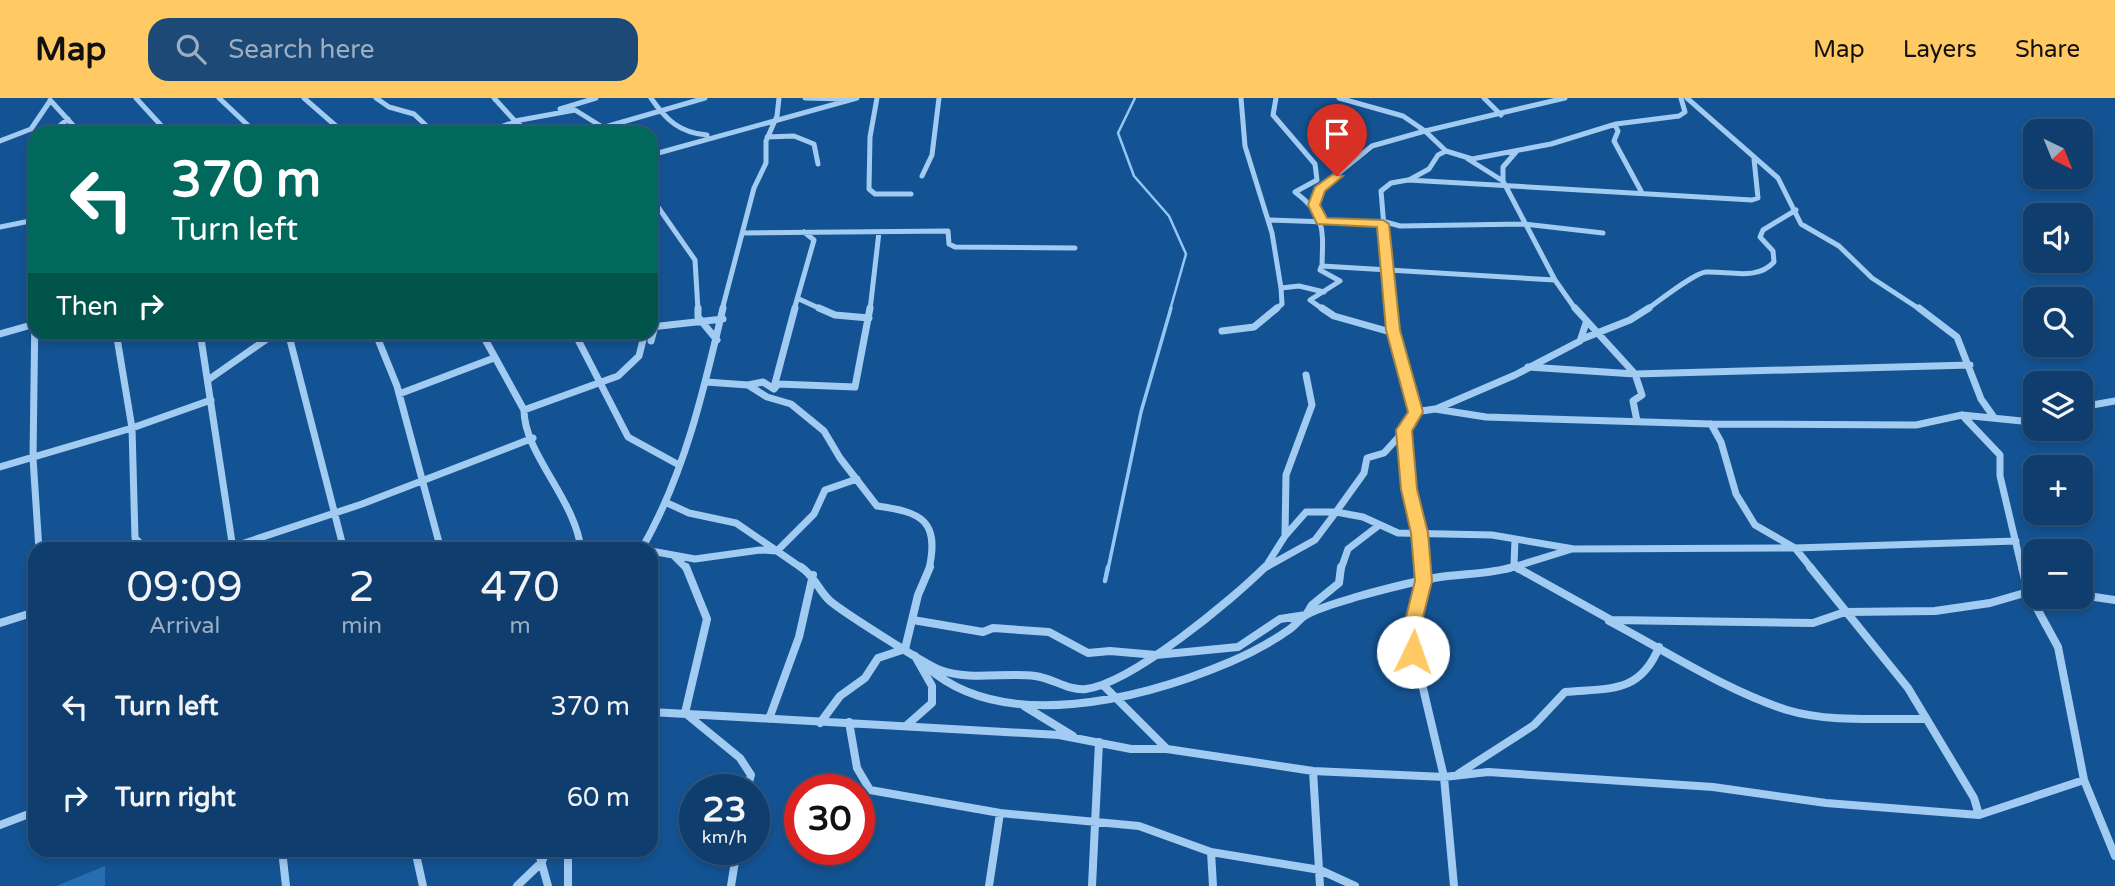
<!DOCTYPE html>
<html lang="en">
<head>
<meta charset="utf-8">
<style>
	:root { --surface:#0f3e6e; --page:#1d4976; --text:#f1f3f6; --muted:#9baec2; --line:#2f5781; --accent:#ffc963 }
	body { margin:0; font-family:"Varela Round",sans-serif; background:var(--page); color:var(--text); height:100vh; display:flex; flex-direction:column; font-size:26px; white-space:nowrap }
	* { box-sizing:border-box; margin:0 }
	p { font-size:23px; color:var(--muted) }
	.icon { flex:none; width:38px; height:38px; fill:none; stroke:currentColor; stroke-width:2; stroke-linecap:round; stroke-linejoin:round }
	.map { position:relative; flex:1; overflow:hidden }
	.panel { position:absolute; left:28px; top:444px; width:630px; height:315px; display:flex; flex-direction:column; background:var(--surface); border-radius:21px; box-shadow:0 4px 10px #0003,0 0 0 2px var(--line) }
	.panel>* { flex:none }
	.top-card { position:absolute; left:28px; top:28px; width:630px; height:214px; border-radius:21px; box-shadow:0 4px 10px #0003,0 0 0 2px var(--line); background:#00695c; color:#fff; overflow:hidden }
	.needle { width:46px; rotate:137deg }
	.controls { position:absolute; left:2023px; top:21px; display:grid; gap:14px }
	.controls a { display:grid; place-items:center; width:70px; height:70px; border-radius:14px; background:var(--surface); box-shadow:0 4px 10px #0003,0 0 0 2px var(--line); font-size:35px }
	.speed { position:absolute; left:679px; top:676px; display:flex; gap:14px; font-size:35px; font-weight:700; text-align:center }
	.speed>* { display:grid; place-content:center; width:91px; height:91px; border-radius:50%; background:var(--surface); box-shadow:0 4px 10px #0003,0 0 0 2px var(--line); line-height:1 }
	.speed small { font-size:18px; font-weight:400 }
	.speed .limit { border:10px solid #d22; background:#fff; color:#111 }
	.pin { position:absolute; display:grid; place-items:center; width:60px; height:60px; color:#fff; margin:-72px -30px; border-radius:50% 50% 50% 0; rotate:-45deg; box-shadow:0 0 7px #0007 }
	.pin .icon { rotate:45deg }
	.me { position:absolute; width:77px; margin:-38px; rotate:3deg; stroke-linejoin:round; filter:drop-shadow(0 0 5px #0008) }
	.turn { display:flex; align-items:center; gap:24px; height:147px; padding:0 28px; font-size:32px }
	.turn .icon { width:91px; height:91px; stroke-width:2.5 }
	.turn b { display:block; font-size:49px; line-height:60px }
	.then { display:flex; align-items:center; height:66px; padding:0 28px; background:#0003; gap:14px; font-size:26px }
	.eta { display:flex; justify-content:space-evenly; align-items:center; height:119px; text-align:center }
	.eta b { font-size:42px; font-weight:600; line-height:49px }
	ul { padding:0; list-style:none }
	li { display:flex; align-items:center; gap:21px; height:91px; padding:0 28px }
	li div { flex:1 }
	li b { display:block; font-size:26px }
	li em { font-style:normal }
	header { display:flex; align-items:center; gap:42px; box-sizing:border-box; height:98px; padding:0 35px; background:var(--accent); color:#111 }
	header strong { font-size:33px }
	nav { display:flex; gap:38px; margin-inline-start:auto; font-size:24px }
	.search { width:490px; height:63px; background:var(--page); display:flex; align-items:center; gap:18px; box-sizing:border-box; padding:0 24px; border-radius:21px; color:var(--muted); font-size:26px }
	.map>svg:first-child { display:block }
</style>
</head>
<body>
<header>
<strong>Map</strong>
<div class="search"><svg class="icon" aria-label="search" viewBox="0 0 24 24"><circle cx="10" cy="10" r="6"/><path d="M15 15l6 6"/></svg>Search here</div>
<nav><a>Map</a><a>Layers</a><a>Share</a></nav>
</header>
<div class="map">
<svg width="2115" height="788" viewBox="0 0 2115 788">
	<rect width="100%" height="100%" fill="#145393"/>
	<!-- green -->
	<path fill="#266db2" d="M105,768V788H56Z"/>
	<g fill="none" stroke-linecap="round" stroke-linejoin="round">
		<!-- stream-far2 -->
		<path stroke="#94c6f5" stroke-width="2.5" d="M1135,0L1118,35L1134,78L1169,118L1186,156L1170,212"/>
		<!-- stream-far1 -->
		<path stroke="#94c6f5" stroke-width="3.5" d="M1108,471L1141,314L1171,210"/>
		<!-- stream -->
		<path stroke="#94c6f5" stroke-width="4.5" d="M1105,483L1108,469"/>
		<!-- minor-far2 -->
		<path stroke="#a2cbf2" stroke-width="5" d="M136,0L168,35
			M219,0L256,35
			M304,0L344,35
			M376,0L389,9L414,16L434,35
			M494,0L515,23L575,12L612,35
			M651,0C666,22 680,35 707,37
			M805,0L845,1
			M877,0L870,39L869,91L875,96H911
			M1241,0L1245,48L1272,135L1281,190
			M1276,0L1273,17L1315,66L1317,82L1295,94C1326,117 1323,132 1322,168L1555,182L1576,212
			M1484,0L1501,17
			M1565,0L1425,33L1446,53L1472,61L1551,46L1616,26L1679,18L1685,14L1681,0
			M1687,0L1778,80L1801,126L1839,148L1872,180L1921,212
			M50,2L80,35
			M560,11L596,0
			M515,23L529,35
			M1615,27L1618,33L1614,43L1641,93
			M605,29L705,0
			M51,35L68,21
			M482,35L518,23
			M767,39L794,38L814,46L818,66
			M0,43L31,31L50,3
			M1516,54L1503,69V83L1555,182
			M651,57L857,0
			M1468,61L1503,83
			M922,78L932,57L939,0
			M1409,82L1429,71L1438,57L1446,53
			M651,99L695,162L698,212
			M1314,107L1319,91L1372,48L1425,33L1403,18L1339,0
			M1269,122L1383,126
			M1382,123L1400,128L1524,126L1603,135
			M0,129L35,122
			M742,135L948,133L949,146L955,149L1075,150
			M1321,169L1320,172L1340,183L1310,202L1324,212
			M799,201L823,212
			M722,212L754,90L766,65V43L777,18L779,0
			M794,212L814,142L804,134
			M870,212L879,134
			M1275,212L1282,206L1281,190L1299,188L1324,194
			M1391,212L1381,93L1391,85L1408,82L1752,102L1758,100L1754,61
			M1646,212C1659,203 1694,175 1706,174C1729,173 1757,183 1774,164L1773,153L1760,139L1763,132L1796,112"/>
		<!-- minor-far1 -->
		<path stroke="#a2cbf2" stroke-width="7" d="M35,210L33,360L39,452
			M698,210V219L717,242
			M819,210L835,217L869,220
			M1322,210L1334,218L1394,235
			M1391,210L1393,232L1415,314L1404,333V349L1423,471
			M1575,210L1635,276L1642,297L1633,303L1637,323
			M1919,210L1957,239L1981,301L1993,318
			M651,213L655,228L651,243
			M651,229L723,221
			M1222,233L1254,229L1277,210
			M116,234L132,330L135,440L147,452
			M200,234L233,451
			M288,234L344,452
			M375,234L397,288L441,452
			M481,234L524,312C524,356 576,402 581,452
			M574,234L628,339L679,367
			M0,236L35,226
			M1582,241L1630,222L1649,210
			M1528,269L1635,276L1970,267
			M208,282L277,234
			M706,284L748,287L763,284L774,291L778,286L855,289L870,210
			M748,287L767,299L791,306L824,333L840,360L877,408C921,414 940,422 929,471
			M774,289L795,210
			M399,296L494,260
			M2081,309L2115,303
			M1436,311L1515,277L1580,243L1586,225
			M524,312L618,278L639,258L645,234
			M1415,314L1435,311L1486,319L1711,326L1916,327L1962,317L2022,323L2035,320
			M1962,317L2000,357V378L2022,471
			M1711,326L1721,344L1736,396L1755,427L1795,450L2016,443
			M0,369L132,330L211,302
			M665,404L689,415L736,425L777,453L814,416L825,392L857,381
			M1285,438L1286,377L1312,307L1306,277
			M1515,441L1514,467L1518,471
			M223,452L362,406L533,340
			M641,452C684,378 704,292 723,210
			M651,453L695,461L760,452L777,453L803,471
			M674,458L687,471
			M1268,465L1285,438L1306,414H1336L1364,375L1367,360L1384,355L1404,333
			M1263,471L1315,442L1336,414L1363,419L1398,435L1492,437L1574,451L1795,450L1812,471
			M1341,471L1348,451L1378,428
			M1507,471L1572,451"/>
		<!-- minor -->
		<path stroke="#a2cbf2" stroke-width="8" d="M686,469L707,521L685,615L740,660L751,677L747,691
			M801,469C814,478 817,489 828,501C836,510 928,568 940,572C971,583 1004,574 1035,578C1053,580 1068,593 1086,591C1132,585 1232,502 1265,469
			M1423,469L1424,483L1410,535L1444,679L1454,788
			M1516,469L1611,522L1813,525L1845,514L1935,513L1990,505L2028,494
			M1810,469L1908,590L1974,700L1979,717
			M2022,469L2028,494L2058,549L2084,682L2115,758
			M2081,497L2115,502
			M913,522L983,534L993,530L1049,534L1088,555L1110,553L1156,557L1238,549L1280,521L1306,517L1312,507L1339,485L1341,469
			M1609,523C1666,553 1725,592 1787,612C1830,625 1881,620 1926,621
			M0,525L35,514
			M926,568C1003,638 1145,600 1230,564C1249,556 1273,543 1290,531C1296,527 1300,520 1306,517C1320,509 1341,504 1356,499C1381,492 1408,485 1434,480C1460,475 1487,477 1513,469
			M1103,587L1167,651
			M1024,608L1073,638
			M651,614L1059,637L1131,651H1167L1313,673L1444,679L1488,674L1713,689L1826,705L1979,717L2084,682
			M769,621L799,539L813,477
			M849,624L857,670L870,692L1000,715L1139,728L1211,754L1320,772L1355,788
			M820,625L840,598L865,580L878,560L905,551L918,497L930,469
			M907,627L932,605V588L915,558
			M1313,673L1320,788
			M1458,676L1534,627L1565,594C1609,590 1640,596 1659,549
			M33,714L35,676
			M0,727L34,714
			M282,752L286,788
			M415,752L423,788
			M538,752L548,788
			M568,752V788
			M1211,754L1213,788
			M517,788L542,764L546,752
			M731,788L737,751
			M989,788L1000,715
			M1092,788L1099,644"/>
	</g>
	<!-- route -->
	<path fill="#ffc963" stroke="#a68340" stroke-width="2" d="M1333,76L1343,78L1325,93L1320,107L1327,120L1383,122L1389,126L1400,232L1423,314L1412,333L1417,391L1428,435L1432,483L1419,535L1422,554L1413,561L1404,554L1402,535L1415,483L1411,435L1401,391L1396,332L1408,314L1386,232L1377,129L1317,126L1308,107L1315,89Z"/>
</svg>
<div class="controls">
<a><svg class="needle" viewBox="-14 -14 28 28"><path d="M0-13l5 13h-10z" fill="#e53935"/><path d="M0 13l5-13h-10z" fill="#9baec2"/></svg></a>
<a><svg class="icon" aria-label="sound" viewBox="0 0 24 24"><path d="M4 9h4l5-4v14l-5-4H4zM17 9q2 3 0 6"/></svg></a>
<a><svg class="icon" aria-label="search" viewBox="0 0 24 24"><circle cx="10" cy="10" r="6"/><path d="M15 15l6 6"/></svg></a>
<a><svg class="icon" aria-label="layers" viewBox="0 0 24 24"><path d="M12 4l9 5-9 5-9-5zM3 14l9 5 9-5"/></svg></a>
<a>+</a>
<a>−</a>
</div>
<div class="speed"><div>23<small>km/h</small></div><div class="limit">30</div></div>
<div class="pin" style="left:1337px;top:78px;background:#d93025"><svg class="icon" aria-label="arrive" viewBox="0 0 24 24"><path d="M6 21V4h12l-3 4 3 4H6"/></svg></div>
<svg class="me" style="left:1413px;top:554px" viewBox="-20 -20 40 40"><circle r="19" fill="#fff"/><path d="M0-13L10 11 0 6-10 11z" fill="#ffc963"/></svg>
<div class="top-card">
<div class="turn"><svg class="icon" aria-label="left" viewBox="0 0 24 24"><path d="M17 20v-9H6M10 6l-5 5 5 5"/></svg><div><b>370 m</b>Turn left</div></div>
<div class="then">Then<svg class="icon" aria-label="right" viewBox="0 0 24 24"><path d="M7 20v-9h11M14 6l5 5-5 5"/></svg></div>
</div>
<section class="panel">
<div class="eta">
<div><b>09:09</b><p>Arrival</p></div>
<div><b>2</b><p>min</p></div>
<div><b>470</b><p>m</p></div>
</div>
<ul>
<li><svg class="icon" aria-label="left" viewBox="0 0 24 24"><path d="M17 20v-9H6M10 6l-5 5 5 5"/></svg><div><b>Turn left</b></div><em>370 m</em></li>
<li><svg class="icon" aria-label="right" viewBox="0 0 24 24"><path d="M7 20v-9h11M14 6l5 5-5 5"/></svg><div><b>Turn right</b></div><em>60 m</em></li>
</ul>
</section>
</div>
</body>
</html>
